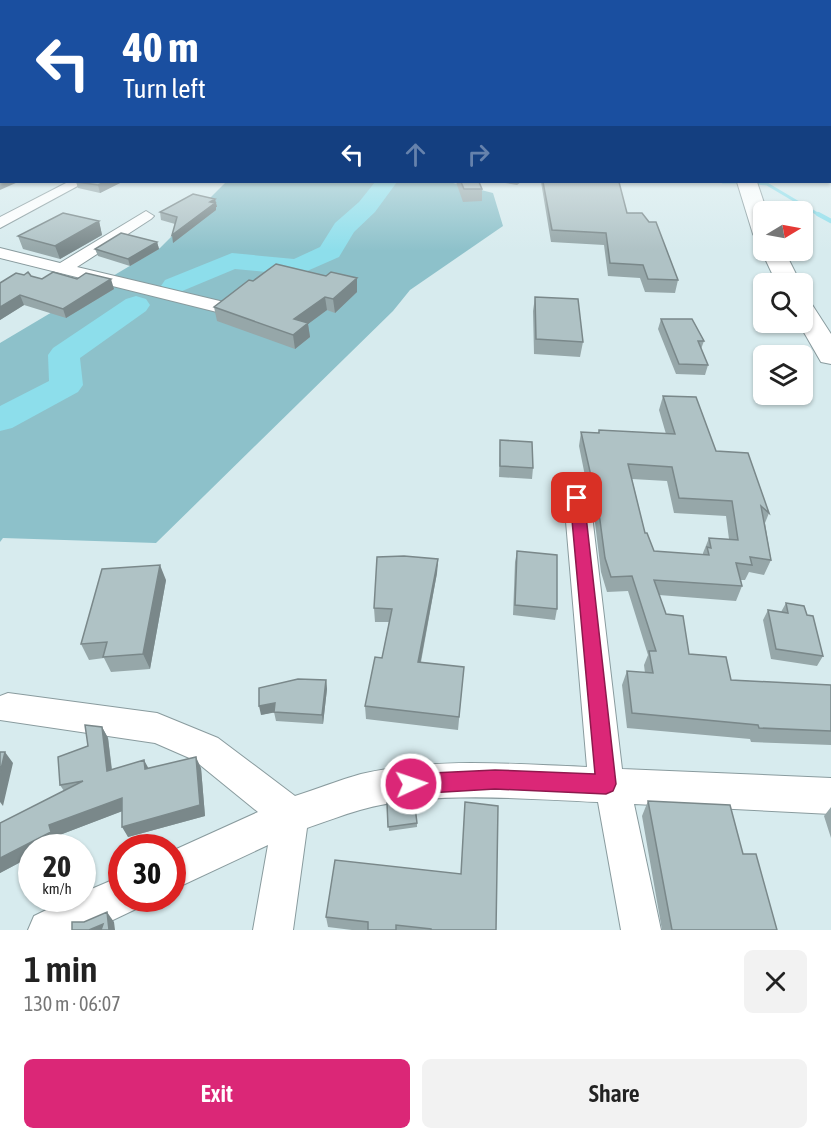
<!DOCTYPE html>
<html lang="en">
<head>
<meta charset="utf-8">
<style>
	:root { --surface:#fff; --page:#f2f2f2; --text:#222; --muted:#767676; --accent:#db2777 }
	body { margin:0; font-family:"Asap Condensed",sans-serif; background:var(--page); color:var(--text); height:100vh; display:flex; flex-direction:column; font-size:22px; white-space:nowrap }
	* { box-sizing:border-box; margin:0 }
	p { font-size:20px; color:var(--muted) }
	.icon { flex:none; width:33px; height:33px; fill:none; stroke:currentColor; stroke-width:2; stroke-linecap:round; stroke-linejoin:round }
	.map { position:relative; height:930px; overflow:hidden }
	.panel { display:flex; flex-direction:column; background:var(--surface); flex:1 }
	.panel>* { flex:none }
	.banner { position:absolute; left:0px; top:0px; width:831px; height:183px; box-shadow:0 2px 4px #0004; background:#1a4fa0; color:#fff; overflow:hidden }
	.needle { width:39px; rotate:80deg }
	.fabs { position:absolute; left:753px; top:201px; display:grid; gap:12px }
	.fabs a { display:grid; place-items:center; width:60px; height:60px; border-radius:9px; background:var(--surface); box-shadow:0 2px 4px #0004; font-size:30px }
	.speed { position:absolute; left:18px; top:834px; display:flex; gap:12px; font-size:30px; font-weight:700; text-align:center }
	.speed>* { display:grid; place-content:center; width:78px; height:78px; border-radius:50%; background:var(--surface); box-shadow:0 2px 4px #0004; line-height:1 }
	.speed small { font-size:15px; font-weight:400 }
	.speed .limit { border:9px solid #d22; background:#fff; color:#111 }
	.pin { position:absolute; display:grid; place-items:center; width:51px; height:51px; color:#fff; margin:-26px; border-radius:12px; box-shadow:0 3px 9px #0006 }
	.me { position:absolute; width:66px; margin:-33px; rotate:87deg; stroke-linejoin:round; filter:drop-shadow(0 0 4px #0008) }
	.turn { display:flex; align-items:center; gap:21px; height:126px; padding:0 24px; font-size:27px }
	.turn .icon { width:78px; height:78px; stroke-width:2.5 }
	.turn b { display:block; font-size:42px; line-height:51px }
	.lanes { display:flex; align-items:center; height:57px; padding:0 24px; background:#0003; justify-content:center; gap:30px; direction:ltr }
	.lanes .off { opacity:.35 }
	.round { display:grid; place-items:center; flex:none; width:63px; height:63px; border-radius:9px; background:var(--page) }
	.head { display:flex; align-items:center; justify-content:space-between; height:102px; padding:0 24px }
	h1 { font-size:36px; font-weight:600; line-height:45px }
	.action { display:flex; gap:12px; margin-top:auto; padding:12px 24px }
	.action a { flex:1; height:69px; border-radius:9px; background:var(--accent); color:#fff; font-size:24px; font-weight:600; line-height:69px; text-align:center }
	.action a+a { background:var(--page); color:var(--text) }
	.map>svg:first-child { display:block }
</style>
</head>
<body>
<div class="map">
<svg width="831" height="930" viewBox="0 0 831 930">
	<rect width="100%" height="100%" fill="#d7ebee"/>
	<!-- green -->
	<path fill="#8dc1ca" d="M226,182H449L493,193L503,226L410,290L393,311L156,543L3,538L0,542V343L160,248Z"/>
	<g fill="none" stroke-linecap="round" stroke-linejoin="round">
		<!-- stream-far1 -->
		<path stroke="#8ddeeb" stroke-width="3" d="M723,182H742
			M747,182L767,184L821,216"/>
		<!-- stream -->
		<path stroke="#8ddeeb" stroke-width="4.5" d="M818,214L831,221"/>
		<!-- river -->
		<path fill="#8ddeeb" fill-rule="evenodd" d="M375,182H397L375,212L354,232L339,257L298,275L235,269L175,294L165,292L161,286L165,280L232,253L294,259L320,247L335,223L359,202Z
			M136,296L146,299L150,305L146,311L80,358L83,385L78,392L12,428L0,431V406L49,381L48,355L53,348L126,299Z"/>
		<!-- minor casing -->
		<g stroke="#899b9e" stroke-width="2">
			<path id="minor" d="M0,121H2V124L0,125Z
				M68,182H85L0,228V217Z
				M146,211L154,216L151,219L77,267L224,302L226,306L224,310L217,312L0,258V248L60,263Z
				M577,489L586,492L590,498L622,769L831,778V814L634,804L661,930H621L598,802C524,799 431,790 360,810C342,815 325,822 307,828L293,930H253L268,845L172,890V851L258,812L194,760L155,743L0,720V696L8,693L157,713L218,738L295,796C317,789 339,780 361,774C434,757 513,764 587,767L564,498L568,492Z
				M122,876V898H140L136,909L92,930H28L34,916L71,898H82V893Z"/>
		</g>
		<!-- trunk casing -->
		<g stroke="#899b9e" stroke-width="2">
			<path id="trunk" d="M737,182H757L767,212H764V240L756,239L753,234Z
				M764,246V250H784L801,284H777L761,250Z
				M802,300L811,303L831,334V364L821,362L798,322H802Z"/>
		</g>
		<!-- minor -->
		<use href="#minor" fill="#fff" fill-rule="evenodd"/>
		<!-- trunk -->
		<use href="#trunk" fill="#fff" fill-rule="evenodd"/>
	</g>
	<!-- wall -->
	<path fill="#96a7a9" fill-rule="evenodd" d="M76,182H122L100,193L78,188Z
		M456,182H479L482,189V201L463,202Z
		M499,182H521L517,185Z
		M541,182H619L627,213L678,280L675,293L645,292L640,278L608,276L604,245L551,242Z
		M215,199L217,207H216V210L173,243L175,224L161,220L160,212Z
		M99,221L102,235L60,259L23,249L18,236Z
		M157,242L159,249L130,266L98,256L95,249Z
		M31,276L42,279H77L114,289L66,318L24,305L0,320V283Z
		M326,276L357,278V292L335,313L327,310L308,324L310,337L295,349L217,321L214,307L253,281Z
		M535,297L583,342L580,357L534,354L533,311Z
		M661,319L704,341L701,349L708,365L705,375L676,374L658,329Z
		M663,396L716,451L769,513L765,523L771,560L764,575L749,572L745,580H741L742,586L736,601L659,595L666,614L689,654L731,680L831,685V745L751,742L750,739L627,728L622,685L627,671L645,673L644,665L648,655L628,591L607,592L601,572L592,498L588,491L579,446L581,432L599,433V430L666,434L659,410ZM632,479L667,481L674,513L726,516L729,539L709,538L703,553V555L654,551L645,533Z
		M500,440L533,468L532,479L499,477Z
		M517,551L557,609L555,620L513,615L515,562Z
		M438,559L437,573L421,662L464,667L458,730L366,719L365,706L382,658L389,622H375L374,608Z
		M166,580L150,669L111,672L104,658L89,660L81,644Z
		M786,603L807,615L823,656L817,666L771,659L763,620L768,610L781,612Z
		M326,680L327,689L323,724L276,721L274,712L261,715Z
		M102,727L108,738L112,769L201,768L205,816L128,837L122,811L57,836L58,842L49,848H32V856L0,873V823L64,791L60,785Z
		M648,801L743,854L777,930H662L642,816Z
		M465,802L496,930H352L328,927L326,917L461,874Z
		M387,803L417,823V827L389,831Z
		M831,807V838L824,816Z"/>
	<!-- shaded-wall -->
	<path fill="#7a888a" d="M2,181V182H18L0,190V182Z
		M105,182H122L100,193L98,185Z
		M215,199L217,207H216V210L173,243L172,235L210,202Z
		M99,221L102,235L60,259L55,246Z
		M157,242L159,249L130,266L128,259Z
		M357,278V292L335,313L333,299Z
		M111,279L114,289L66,318L63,309Z
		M20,295L24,305L0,320V307Z
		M325,297L327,310L308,324L310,337L295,349L293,335L294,319Z
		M438,559L437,573L418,675V662Z
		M160,565L166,580L150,669L143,654Z
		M326,680L327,689L323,724L322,715Z
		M275,703L277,712L261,715L259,706Z
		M102,727L108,738L113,782L107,771Z
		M5,752L13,763L3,806L0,802V773Z
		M196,757L201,768L205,816L128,837L122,827Z
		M144,760L150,771L145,769Z
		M122,798L128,809L57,836L58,842L49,848H32V856L0,873V858L49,825Z
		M107,912L114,922L115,930H109Z
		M103,924L108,930H89Z"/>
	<!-- building -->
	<path fill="#afc2c5" stroke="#7a888a" stroke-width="1.5" fill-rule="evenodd" d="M830,121H831L830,122L831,131V159H830Z
		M0,133H2V181L0,182Z
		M77,182H105L98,185Z
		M461,182H479L482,189H464Z
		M543,182H619L627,213H642L649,222H656L678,280L648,279L643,265L610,263L606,233L552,230Z
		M193,194L215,199L210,202L215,203L172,235L177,217L160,212Z
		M63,213L99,221L55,246L18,236Z
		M121,233L157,242L128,259L95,249Z
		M276,264L326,276L331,272L357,278L333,299L325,297L294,319L308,323L293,335L214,307L249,280L253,281Z
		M28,272L31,276L42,279L53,272L77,279L86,273L111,279L63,309L20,295L0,307V283L16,273L24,275Z
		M535,297L578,299L583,342L536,339Z
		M661,319H692L704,341H698L708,365L679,364Z
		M663,396L696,397L716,451L748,453L769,513L761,506L771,560L750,557L752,565L736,563L742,586L654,580L666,614L683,616L689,654L726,657L731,680L831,685V731L759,728L758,725L632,713L627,671L653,673L649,651H656L632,576L611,577L605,558L595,483L591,476L581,432L599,433V430L675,434ZM628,464L672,467L679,498L732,501L738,540L709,538L711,548L707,547L709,555L654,551L647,533H645Z
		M500,440L532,442L533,468L500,466Z
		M517,551L557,555V609L515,605Z
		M404,556L438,559L418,662L464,667L459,717L365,706L375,657L382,658L392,609L374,608L377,557Z
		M160,565L143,654L103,657L107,642L81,644L102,569Z
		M786,603L804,606L807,615L813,616L823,656L776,649L768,610L788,613Z
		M298,679L326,680L322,715L274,712L275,703L259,706V688Z
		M85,725L102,727L107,771L144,760L145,769L196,757L200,805L122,827V798L49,825L51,832L0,858V823L83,781L60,785L58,757L88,746Z
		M0,752H5L0,773Z
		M414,799L417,823L388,827L387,803Z
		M648,801L730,805L743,854H756L777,930H672Z
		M465,802L498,806L496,930H431V929L396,925V930H368V922L326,917L335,860L461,874Z
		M107,912L109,930H101L103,924L89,930H72V922H84Z"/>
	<!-- sky -->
	<linearGradient id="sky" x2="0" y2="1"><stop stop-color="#83c5e9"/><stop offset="0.48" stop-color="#edf6f7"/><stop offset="1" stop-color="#edf6f7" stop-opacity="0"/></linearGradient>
	<rect width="831" height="251" fill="url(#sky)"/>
	<!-- route -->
	<path fill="#db2777" stroke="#8e194d" stroke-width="1.5" d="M577,493L584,498L616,784L613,791L606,794L495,789L411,794L404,791L401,784L404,777L411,774L495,770L595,774L570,498Z"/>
</svg>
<div class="fabs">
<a><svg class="needle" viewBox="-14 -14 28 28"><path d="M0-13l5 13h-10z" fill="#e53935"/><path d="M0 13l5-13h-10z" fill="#767676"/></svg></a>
<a><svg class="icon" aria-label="search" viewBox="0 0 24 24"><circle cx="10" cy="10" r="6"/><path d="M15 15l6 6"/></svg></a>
<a><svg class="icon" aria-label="layers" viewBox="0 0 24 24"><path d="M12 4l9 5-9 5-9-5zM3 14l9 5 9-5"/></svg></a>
</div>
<div class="speed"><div>20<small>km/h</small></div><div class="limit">30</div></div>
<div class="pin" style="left:577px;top:498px;background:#d93025"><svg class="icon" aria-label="arrive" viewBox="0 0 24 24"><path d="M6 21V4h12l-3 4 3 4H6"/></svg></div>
<svg class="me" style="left:411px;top:784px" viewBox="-20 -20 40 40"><circle r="17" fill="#db2777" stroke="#fff" stroke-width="3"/><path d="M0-11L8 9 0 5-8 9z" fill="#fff"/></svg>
<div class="banner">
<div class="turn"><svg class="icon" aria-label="left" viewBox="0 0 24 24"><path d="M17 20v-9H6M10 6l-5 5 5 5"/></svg><div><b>40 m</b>Turn left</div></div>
<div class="lanes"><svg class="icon" aria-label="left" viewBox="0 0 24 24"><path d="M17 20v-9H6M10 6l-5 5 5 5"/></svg><svg class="icon off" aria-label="ahead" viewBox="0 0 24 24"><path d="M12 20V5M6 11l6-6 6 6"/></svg><svg class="icon off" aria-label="right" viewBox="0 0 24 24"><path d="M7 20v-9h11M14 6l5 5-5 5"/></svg></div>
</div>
</div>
<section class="panel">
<div class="head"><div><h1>1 min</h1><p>130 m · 06:07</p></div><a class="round"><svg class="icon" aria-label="close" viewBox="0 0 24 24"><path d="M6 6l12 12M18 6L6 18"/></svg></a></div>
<div class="action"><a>Exit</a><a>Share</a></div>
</section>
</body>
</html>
